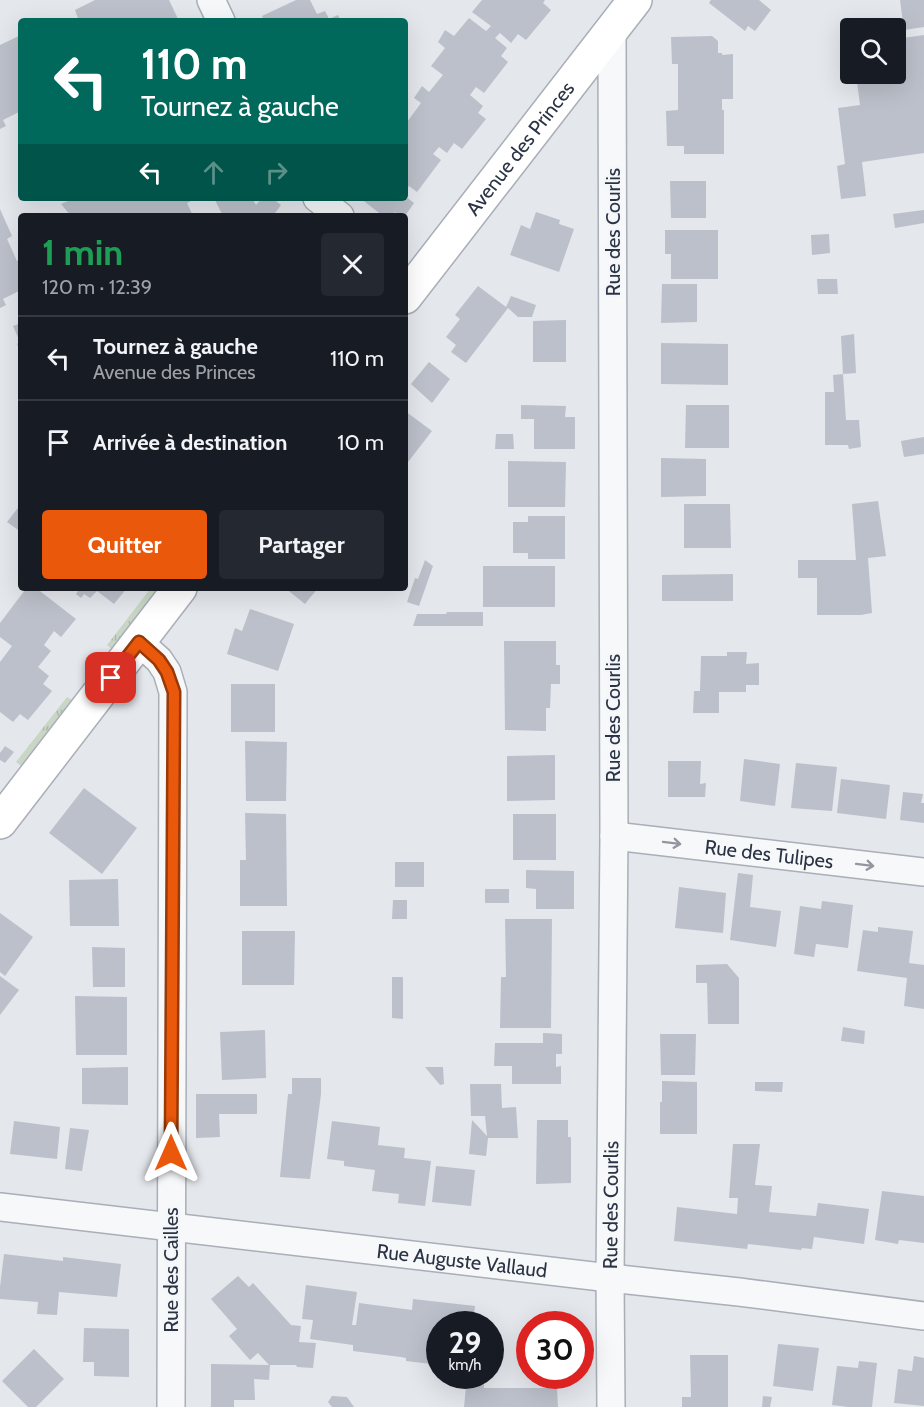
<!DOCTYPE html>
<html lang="fr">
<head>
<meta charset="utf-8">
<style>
	:root { --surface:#171b24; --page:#242831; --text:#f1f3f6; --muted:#9ea1a6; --line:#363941; --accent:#ea580c }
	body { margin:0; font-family:Cabin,sans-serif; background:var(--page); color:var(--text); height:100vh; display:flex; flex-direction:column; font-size:22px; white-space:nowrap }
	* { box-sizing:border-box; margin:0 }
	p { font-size:20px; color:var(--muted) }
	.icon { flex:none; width:33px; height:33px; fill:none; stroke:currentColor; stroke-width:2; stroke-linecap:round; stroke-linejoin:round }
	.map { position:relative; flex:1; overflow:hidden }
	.drawer { position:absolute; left:18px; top:213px; width:390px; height:378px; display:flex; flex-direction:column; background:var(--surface); border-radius:6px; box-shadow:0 6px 24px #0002 }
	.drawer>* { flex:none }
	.guide { position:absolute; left:18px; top:18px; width:390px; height:183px; border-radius:6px; box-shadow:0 6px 24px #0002; background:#00695c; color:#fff; overflow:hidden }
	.controls { position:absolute; left:840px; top:18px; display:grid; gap:12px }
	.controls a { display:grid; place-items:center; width:66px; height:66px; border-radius:6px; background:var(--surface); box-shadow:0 6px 24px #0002; font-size:30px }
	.speed { position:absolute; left:426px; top:1311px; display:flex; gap:12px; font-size:30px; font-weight:700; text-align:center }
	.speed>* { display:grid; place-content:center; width:78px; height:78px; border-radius:50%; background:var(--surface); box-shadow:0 6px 24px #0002; line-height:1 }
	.speed small { font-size:15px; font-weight:400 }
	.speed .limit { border:9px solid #d22; background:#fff; color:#111 }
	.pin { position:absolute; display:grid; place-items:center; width:51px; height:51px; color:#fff; margin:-26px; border-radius:12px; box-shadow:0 3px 9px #0006 }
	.me { position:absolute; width:66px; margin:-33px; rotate:0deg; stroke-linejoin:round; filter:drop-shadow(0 0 4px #0008) }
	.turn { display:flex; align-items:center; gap:21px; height:126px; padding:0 24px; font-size:27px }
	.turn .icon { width:78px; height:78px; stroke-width:2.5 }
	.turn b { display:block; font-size:42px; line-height:51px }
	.lanes { display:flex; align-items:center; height:57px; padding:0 24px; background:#0003; justify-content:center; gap:30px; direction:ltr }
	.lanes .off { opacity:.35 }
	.round { display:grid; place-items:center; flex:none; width:63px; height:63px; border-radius:6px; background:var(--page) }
	.headline { display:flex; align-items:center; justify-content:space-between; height:102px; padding:0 24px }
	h1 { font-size:36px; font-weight:700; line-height:45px; color:#1e9e55 }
	.cta { display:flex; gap:12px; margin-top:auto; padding:12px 24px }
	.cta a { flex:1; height:69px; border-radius:6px; background:var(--accent); color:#fff; font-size:24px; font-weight:700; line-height:69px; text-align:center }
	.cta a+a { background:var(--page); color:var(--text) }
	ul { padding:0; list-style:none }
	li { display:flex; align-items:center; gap:18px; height:84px; padding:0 24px; border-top:2px solid var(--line) }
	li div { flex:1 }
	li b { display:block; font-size:22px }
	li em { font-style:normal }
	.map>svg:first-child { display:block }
</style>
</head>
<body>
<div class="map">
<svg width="924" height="1407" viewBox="0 0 924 1407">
	<defs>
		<pattern id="grass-tufts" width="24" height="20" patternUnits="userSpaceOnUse" patternTransform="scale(1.5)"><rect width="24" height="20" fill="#c9d6c5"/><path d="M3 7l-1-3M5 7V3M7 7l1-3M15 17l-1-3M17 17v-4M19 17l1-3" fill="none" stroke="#adb8ab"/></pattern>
	</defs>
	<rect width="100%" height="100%" fill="#e4e7ec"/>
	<!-- grass -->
	<path fill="url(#grass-tufts)" d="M151,588H159L112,649L107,645Z
		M67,697L72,700L21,766L16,762Z"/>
	<!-- building -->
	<path fill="#bbc0ca" d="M95,0H169L179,21H79L75,10Z
		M296,0H310L317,14L325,11L329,19L338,15L341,21H264L262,16Z
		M482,0H545L543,3L551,10L526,40L518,34L511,43L500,33L495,38L507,48L501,56L508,62L484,93L476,87L470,95L483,106L478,113L486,119L462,149L454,143L447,153L439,147L433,154L441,160L417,192L409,186L405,191V121L407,122L421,103L414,98L422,86L429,92L443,75L431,66L445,48L438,42L445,30L454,36L469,18L486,31L491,26L472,12Z
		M711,0H759L771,10L755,31L748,26L745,31L709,3Z
		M900,0H924V27L904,30Z
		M21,35V111L3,120L6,126L0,129V45Z
		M924,35V153L862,162L866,196L841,199L837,166L845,164L838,108L860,105L856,74H896V39Z
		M712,36L718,41V53H722V55L733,54V99H722V110H724V154H684V146H667L666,111L678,110V64H672L671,37Z
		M670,181H706V218H671Z
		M405,196L414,203L405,216H401L395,212L392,216H383L360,198H405Z
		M75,198H197L187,203L193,216H71L61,204Z
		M214,198H252L256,205L262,198H272L281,205L275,213L279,216H223Z
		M0,209L12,236L7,239L17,261L21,259V290L3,299L6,305L0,308Z
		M924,210V223L895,228L893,214Z
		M536,212L560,220L559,224L574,229L559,272L510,255L521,225L530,229Z
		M665,230H718V279H671V254H665Z
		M829,234L830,253L812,255L811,235Z
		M817,279H837L838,294H818Z
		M662,284H697V322L661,323Z
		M478,286L506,307L511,296L536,305L532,317H518L508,308L466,363L451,352L456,345L446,337L460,319L455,315Z
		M566,320V362H533V321Z
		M21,323V353L17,344L20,342L13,326Z
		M854,334L856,373L843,374L841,336Z
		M661,343L728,344V385L661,384Z
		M429,362L450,379L432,403L411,384Z
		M843,374L846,420H859L861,447L849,449L848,445H825V392H834L833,375Z
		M521,405L566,406L565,417H575V449H534V419H521Z
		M686,405H729V448H685Z
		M405,411L432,431L408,462L405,460Z
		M496,434H513L514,449H495Z
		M924,437V454L904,457L901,441Z
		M661,458L706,459V496L661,497Z
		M508,461L566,462L565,507H508Z
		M878,501L886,556L868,558L872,613L861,615H817V578H798V560H856L852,504Z
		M21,504V532L7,522Z
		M684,504H730L731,548H684Z
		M528,516H565V559H528V553H513V522H528Z
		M425,560L433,566L419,606L407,602L415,578L418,579Z
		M483,566H555V607H483Z
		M733,574V601H662V575Z
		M23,588H36L76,619L61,637L54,631L44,645L51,651L38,667L49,676L43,684L52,691L28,720L20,714L13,722L0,712V662L12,646L0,637V623L25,590Z
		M80,588H127L114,604L97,591L90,598L84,594L81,598L76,594Z
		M285,588H318L305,604Z
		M250,609L294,624L278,671L227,654L235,628L242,631Z
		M447,612H483V626H413L417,614H446Z
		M504,641H556V665H560V684H551L550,708H546V731L505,730Z
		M727,652H747L746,664L759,663V685H746V692H719V713H693L694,691H700L701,656H727Z
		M231,684H275V732H231Z
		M245,741L287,742L286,801H246Z
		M5,746L14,752L5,763L0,760V753Z
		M555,755V800L507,801V756Z
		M744,759L780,764L775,806L740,801Z
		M668,761H701L700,784L706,783L705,797H668Z
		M796,763L837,767L832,811L791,808Z
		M841,779L890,785L886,819L837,813Z
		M84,788L137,828L102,874L49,833Z
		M903,792L923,794L921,803H924V823L900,820Z
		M245,813L286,814L287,906H240V860H246Z
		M513,814H556V860H513Z
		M395,862H424V887H395Z
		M526,870L574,871V909H536V889L526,888Z
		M738,873L753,875L750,907L781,911L776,947L730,940Z
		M118,879L119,926H70L69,880Z
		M679,887L726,893L723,933L675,928Z
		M485,889H509V903H485Z
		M393,900H407V919H392Z
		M822,901L853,905L848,948L816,944L814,957L794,954L800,906L821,909Z
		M0,913L33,937L5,976L0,972Z
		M505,919H552L551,1028H500L501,977H506Z
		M878,927L913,931L909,963L924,965V1009L904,1006L907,978L857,971L863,930L878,932Z
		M242,931H295L294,985H242Z
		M92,947L125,948V987H93Z
		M727,964L739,978V1024H708L707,983H696V965Z
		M0,976L19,990L0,1015Z
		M392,977H403V1019L392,1018Z
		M75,996L127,997V1055H76Z
		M843,1027L865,1031L864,1044L841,1041Z
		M265,1030L266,1078L222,1080L220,1032Z
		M543,1033L562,1034V1054H556V1067L561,1066V1084H512V1066H494L495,1043H543Z
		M660,1034H696L695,1075H661Z
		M128,1067V1105L82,1104V1068Z
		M425,1067H443L444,1084L440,1085Z
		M292,1078H321V1094L310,1179L280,1177L288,1094H292Z
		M662,1081L697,1082V1134H660V1102H662Z
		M755,1082H783L782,1092L755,1091Z
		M470,1084H501L502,1108L516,1107L518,1138H488L486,1156L469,1154L472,1120L487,1136L485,1116H471Z
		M196,1094H257V1114H219L220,1137L196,1138Z
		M537,1120H568V1137H571V1183L536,1184Z
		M14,1121L60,1127L57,1159L10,1154Z
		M332,1121L380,1127L378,1145L405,1148L404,1158L431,1161L425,1206L398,1203L399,1194L372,1191L375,1170L344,1166V1161L327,1159Z
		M70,1128L89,1130L82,1171L65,1169Z
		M733,1144H760L755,1185L772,1186L769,1212L816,1216L818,1203L869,1209L864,1244L814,1237L812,1249L802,1248L801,1250L748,1244L747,1249L674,1241L677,1207L737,1214L738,1198H729Z
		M436,1166L475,1170L471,1206L432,1202Z
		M882,1191L924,1196V1243L899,1240L898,1244L875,1240Z
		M4,1254L63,1261V1257L121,1264L117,1297L59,1292L57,1315L37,1314L38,1302L0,1299V1287Z
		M238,1276L249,1287L253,1283L291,1325L301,1326L299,1342L316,1343L313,1368L297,1367L296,1365H269L258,1353L250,1360L229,1336L237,1329L211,1299Z
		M306,1285L357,1292L352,1325H356L359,1303L412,1310L413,1299L475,1306L473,1324H440V1365L406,1361V1358L401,1357L353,1351V1345L310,1339L313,1320L302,1319Z
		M84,1328L129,1329V1377L94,1376V1362H83Z
		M528,1328L530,1329V1366L524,1365Z
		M778,1344L819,1348L813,1391L773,1386Z
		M34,1349L64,1379L36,1407H28L2,1381Z
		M690,1355H728V1407H682V1397H691Z
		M914,1356L924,1358V1406L894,1403L898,1369L912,1371Z
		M859,1361L877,1363L872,1407H848L832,1405L837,1366L858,1368Z
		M211,1364L270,1365L269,1380L254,1379L255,1400H234V1407H211Z
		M467,1376H484V1388H557L558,1407H464Z
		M332,1396L347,1397L354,1407H332L328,1402Z
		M763,1396L772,1397L770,1407H762Z"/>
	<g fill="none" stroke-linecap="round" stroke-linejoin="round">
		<!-- street casing -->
		<g stroke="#a9aeb7" stroke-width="30">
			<g id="street">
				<path d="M211,0L221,21"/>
				<path d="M317,198L340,216"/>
				<path d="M139,642L159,660L167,672L173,692L171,1407"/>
				<path id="s1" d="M614,836L924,872"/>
				<path id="s2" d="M0,1207L610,1278L739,1292L924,1316"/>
				<path id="s3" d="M611,1407L610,1278L614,836L612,29"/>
			</g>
		</g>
		<!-- secondary casing -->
		<g stroke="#a9aeb7" stroke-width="36">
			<g id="secondary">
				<path id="s4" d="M405,297L635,0"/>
				<path d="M0,822L180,588"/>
			</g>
		</g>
		<!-- street -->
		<use href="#street" stroke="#f7f8fa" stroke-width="27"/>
		<!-- secondary -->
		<use href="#secondary" stroke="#fff" stroke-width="33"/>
	</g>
	<!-- one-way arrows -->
	<defs><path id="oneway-shaft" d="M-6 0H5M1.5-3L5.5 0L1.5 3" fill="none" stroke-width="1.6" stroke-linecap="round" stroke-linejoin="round" transform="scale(1.5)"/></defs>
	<g stroke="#9196a0">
		<use href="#oneway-shaft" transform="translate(672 843) rotate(7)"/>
		<use href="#oneway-shaft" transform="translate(865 865) rotate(7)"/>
	</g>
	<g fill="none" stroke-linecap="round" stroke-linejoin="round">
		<!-- route casing -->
		<g stroke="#983908" stroke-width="15">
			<path id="route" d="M111,678L139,642L159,660L167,672L174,692L171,1153"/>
		</g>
		<!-- route -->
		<use href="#route" stroke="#ea580c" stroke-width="10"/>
	</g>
	<g text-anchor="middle" stroke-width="5" stroke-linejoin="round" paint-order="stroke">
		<!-- street labels -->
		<g font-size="20" fill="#2b3445" stroke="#f4f6f9">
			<text dy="7" stroke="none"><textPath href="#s4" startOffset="188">Avenue des Princes</textPath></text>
			<text transform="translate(613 232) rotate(-90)" y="7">Rue des Courlis</text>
			<text transform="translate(613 718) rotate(-90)" y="7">Rue des Courlis</text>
			<text dy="7" stroke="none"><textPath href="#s1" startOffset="156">Rue des Tulipes</textPath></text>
			<text dy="7" stroke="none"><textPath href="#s3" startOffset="202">Rue des Courlis</textPath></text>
			<text dy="7" stroke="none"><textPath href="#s2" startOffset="465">Rue Auguste Vallaud</textPath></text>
			<text transform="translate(171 1270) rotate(-90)" y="7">Rue des Cailles</text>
		</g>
	</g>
</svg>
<div class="controls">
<a><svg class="icon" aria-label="search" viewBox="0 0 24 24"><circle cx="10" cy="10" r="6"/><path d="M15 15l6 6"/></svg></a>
</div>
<div class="speed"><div>29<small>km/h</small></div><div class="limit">30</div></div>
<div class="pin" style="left:111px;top:678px;background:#d93025"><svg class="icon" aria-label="arrive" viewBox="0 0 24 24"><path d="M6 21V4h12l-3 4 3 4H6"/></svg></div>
<svg class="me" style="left:171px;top:1153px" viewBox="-20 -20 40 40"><path d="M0-17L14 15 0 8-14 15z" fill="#ea580c" stroke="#fff" stroke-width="4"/></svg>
<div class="guide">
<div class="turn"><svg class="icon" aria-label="left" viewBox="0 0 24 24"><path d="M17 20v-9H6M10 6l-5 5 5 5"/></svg><div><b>110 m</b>Tournez à gauche</div></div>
<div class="lanes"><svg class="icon" aria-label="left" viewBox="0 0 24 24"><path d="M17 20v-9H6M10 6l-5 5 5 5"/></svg><svg class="icon off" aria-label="ahead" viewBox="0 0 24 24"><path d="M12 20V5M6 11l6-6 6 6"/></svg><svg class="icon off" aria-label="right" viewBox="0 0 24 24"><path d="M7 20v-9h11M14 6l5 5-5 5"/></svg></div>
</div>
<section class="drawer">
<div class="headline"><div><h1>1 min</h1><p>120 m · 12:39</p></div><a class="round"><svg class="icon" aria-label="close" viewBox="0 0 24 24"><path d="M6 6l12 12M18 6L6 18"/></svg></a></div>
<ul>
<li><svg class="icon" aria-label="left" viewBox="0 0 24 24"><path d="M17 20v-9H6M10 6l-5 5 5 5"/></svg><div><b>Tournez à gauche</b><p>Avenue des Princes</p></div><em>110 m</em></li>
<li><svg class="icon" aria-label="arrive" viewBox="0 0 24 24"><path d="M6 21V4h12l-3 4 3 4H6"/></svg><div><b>Arrivée à destination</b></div><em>10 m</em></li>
</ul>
<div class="cta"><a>Quitter</a><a>Partager</a></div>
</section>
</div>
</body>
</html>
